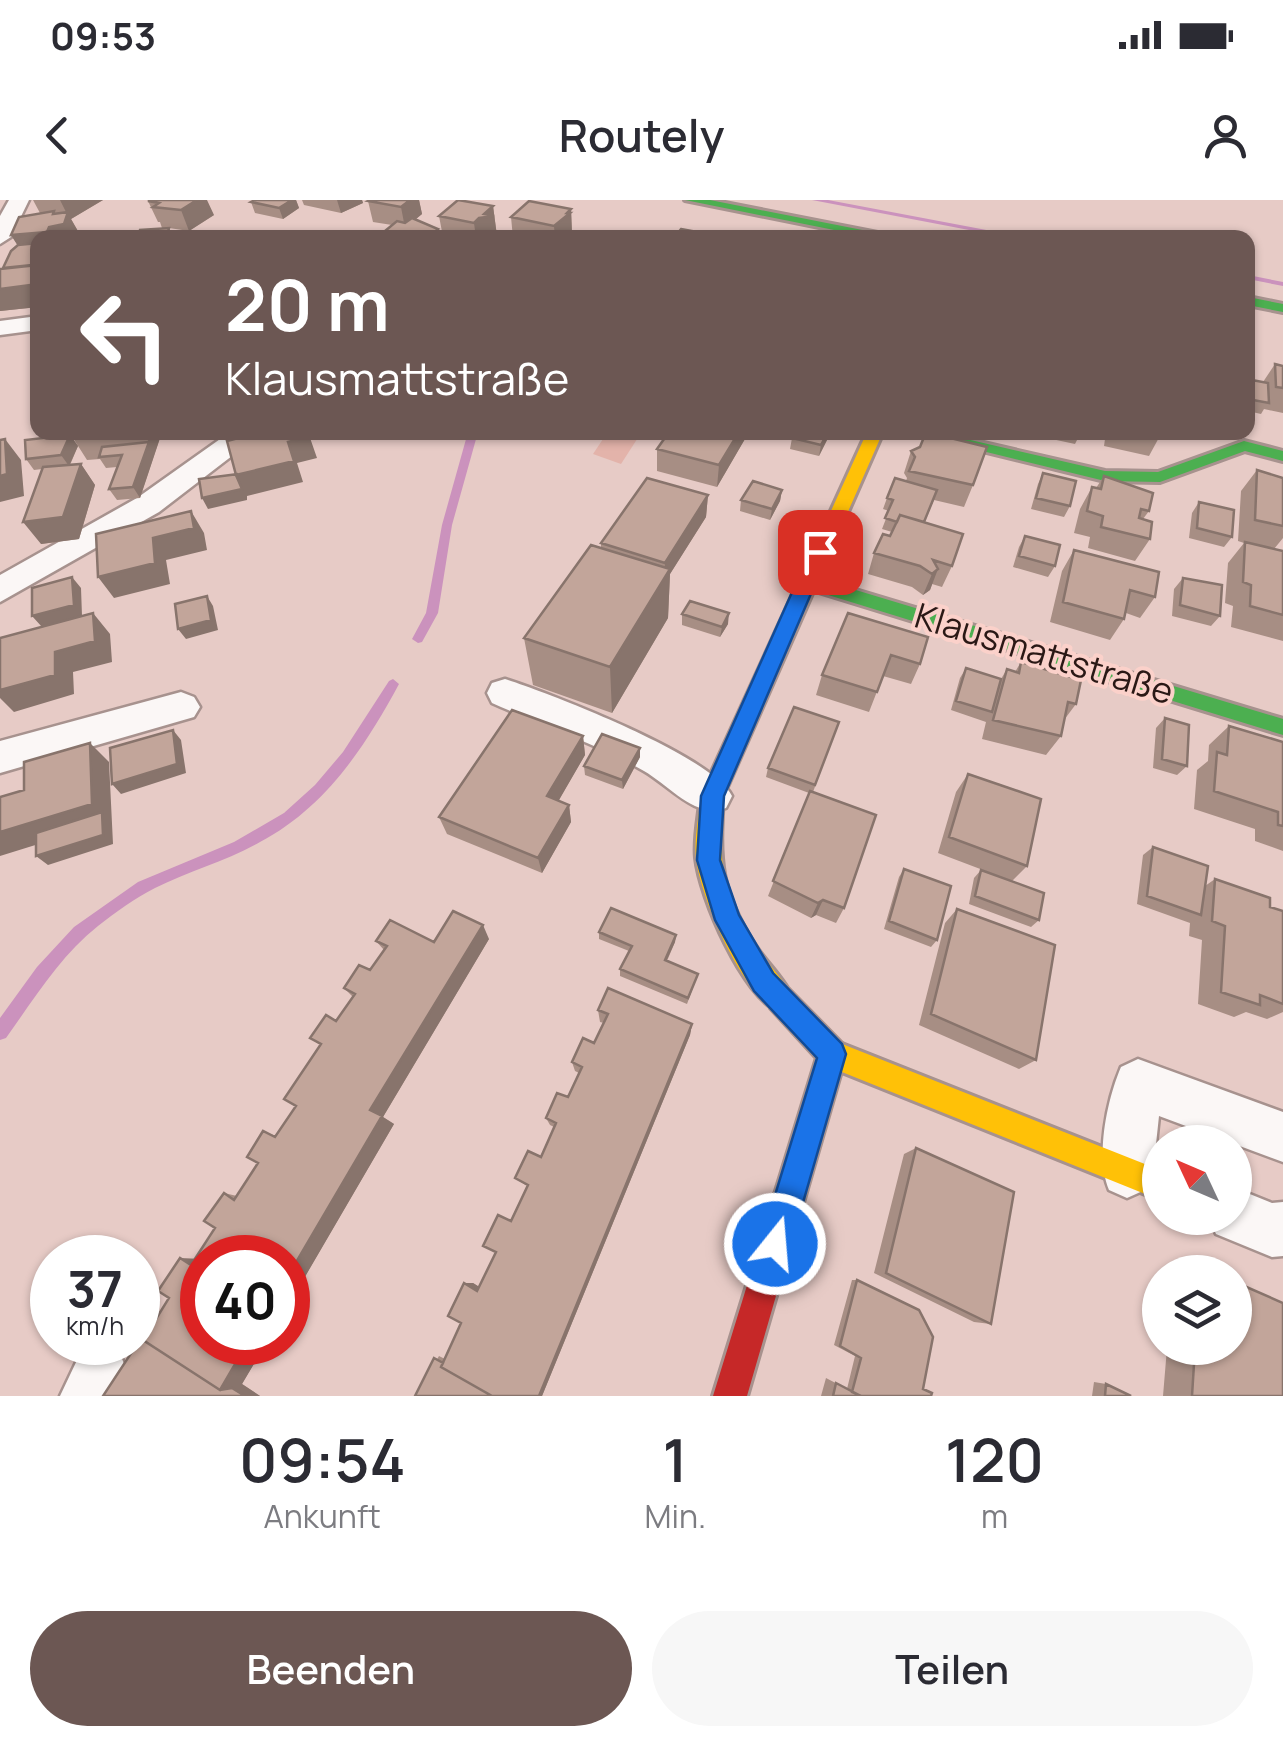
<!DOCTYPE html>
<html lang="de">
<head>
<meta charset="utf-8">
<style>
	:root { --surface:#fff; --page:#f7f7f7; --text:#2b2b33; --muted:#7c7c81; --accent:#6c5753 }
	body { margin:0; font-family:Manrope,sans-serif; background:var(--page); color:var(--text); height:100vh; display:flex; flex-direction:column; font-size:38px; white-space:nowrap }
	* { box-sizing:border-box; margin:0 }
	p { font-size:32px; color:var(--muted) }
	.icon { flex:none; width:55px; height:55px; fill:none; stroke:currentColor; stroke-width:2; stroke-linecap:round; stroke-linejoin:round }
	.map { position:relative; height:1196px; overflow:hidden }
	.details { display:flex; flex-direction:column; background:var(--surface); flex:1 }
	.details>* { flex:none }
	.top-card { position:absolute; left:30px; top:30px; width:1225px; height:210px; border-radius:20px; box-shadow:0 2px 8px #0004; background:#6c5753; color:#fff; overflow:hidden }
	.needle { width:65px; rotate:314deg }
	.controls { position:absolute; left:1142px; top:925px; display:grid; gap:20px }
	.controls a { display:grid; place-items:center; width:110px; height:110px; border-radius:50%; background:var(--surface); box-shadow:0 2px 8px #0004; font-size:50px }
	.speed { position:absolute; left:30px; top:1035px; display:flex; gap:20px; font-size:50px; font-weight:700; text-align:center }
	.speed>* { display:grid; place-content:center; width:130px; height:130px; border-radius:50%; background:var(--surface); box-shadow:0 2px 8px #0004; line-height:1 }
	.speed small { font-size:25px; font-weight:400 }
	.speed .limit { border:15px solid #d22; background:#fff; color:#111 }
	.pin { position:absolute; display:grid; place-items:center; width:85px; height:85px; color:#fff; margin:-42px; border-radius:20px; box-shadow:0 5px 15px #0006 }
	.me { position:absolute; width:110px; margin:-55px; rotate:17deg; stroke-linejoin:round; filter:drop-shadow(0 0 8px #0008) }
	.turn { display:flex; align-items:center; gap:35px; height:210px; padding:0 30px; font-size:45px }
	.turn .icon { width:130px; height:130px; stroke-width:2.5 }
	.turn b { display:block; font-size:70px; line-height:85px }
	.eta { display:flex; justify-content:space-evenly; align-items:center; height:170px; text-align:center }
	.eta b { font-size:60px; font-weight:600; line-height:70px }
	.primary-button { display:flex; gap:20px; margin-top:auto; padding:20px 30px }
	.primary-button a { flex:1; height:115px; border-radius:60px; background:var(--accent); color:#fff; font-size:40px; font-weight:600; line-height:115px; text-align:center }
	.primary-button a+a { background:var(--page); color:var(--text) }
	.status { display:flex; justify-content:space-between; align-items:center; height:70px; padding:0 50px; background:var(--surface); direction:ltr }
	.status svg { height:28px; fill:currentColor }
	header { display:flex; justify-content:space-between; align-items:center; height:130px; padding:0 30px; background:var(--surface); font-size:45px; font-weight:600 }
	.map>svg:first-child { display:block }
</style>
</head>
<body>
<div class="status"><b>09:53</b><svg viewBox="0 0 49 12"><path d="M0 12V9h3v3zM5 12V6h3v6zM10 12V3h3v9zM15 12V0h3v12zM26 1h20v11H26zM47 4h2v5h-2z"/></svg></div>
<header><svg class="icon" aria-label="back" viewBox="0 0 24 24"><path d="M15 5l-7 7 7 7"/></svg>Routely<svg class="icon" aria-label="person" viewBox="0 0 24 24"><circle cx="12" cy="8" r="4"/><path d="M4 21q1-7 8-7t8 7"/></svg></header>
<div class="map">
<svg width="1283" height="1196" viewBox="0 0 1283 1196">
	<rect width="100%" height="100%" fill="#e7cbc6"/>
	<!-- green -->
	<path fill="#e3b3aa" d="M607,233H641L621,264L593,254Z"/>
	<g fill="none" stroke-linecap="round" stroke-linejoin="round">
		<!-- stream -->
		<path fill="#cb92bd" fill-rule="evenodd" d="M812,0H828L1029,38H1011Z
			M1248,75L1283,82V86L1248,79Z
			M468,232H478L452,325L438,413L422,442L418,443L412,439L426,413L442,325Z
			M393,479L399,484C365,547 325,608 260,642C227,661 189,671 155,688C135,698 116,712 98,726C60,756 34,799 6,838L0,840V818L37,767L74,727L138,682L234,642L284,613L315,585L343,552L389,481Z"/>
		<!-- street casing -->
		<g stroke="#a7928e" stroke-width="5">
			<path id="street" d="M9,0H29L11,37L0,44V16Z
				M38,116V130L0,135V121Z
				M230,232H263L159,312L0,402V375L137,298Z
				M505,479C552,494 712,556 732,596L726,608C695,619 670,586 644,571C597,544 542,525 492,503L487,493L492,483Z
				M181,492L194,497L200,507L194,517L0,573V541Z
				M1138,859L1283,912V962L1159,916L1153,972L1145,990L1127,998L1109,990C1095,957 1107,900 1121,867Z
				M1235,988L1272,1003L1283,1002V1056L1272,1057L1216,1034L1209,1018H1235Z
				M100,1148L121,1156L129,1177L121,1196H60L79,1156Z"/>
		</g>
		<!-- fast casing -->
		<g stroke="#a7928e" stroke-width="6">
			<path id="fast" d="M685,0H710L903,38H874Z
				M1248,97L1283,104V112L1248,105Z
				M905,232H936L1105,271L1158,272L1244,241L1283,251V261L1245,251L1160,282L1105,281Z
				M806,375L1283,519V535L799,386V376Z"/>
		</g>
		<!-- slow casing -->
		<g stroke="#a7928e" stroke-width="6">
			<path id="slow" d="M867,232H883L723,596C719,661 719,690 756,747C768,765 785,780 793,799L789,808L780,812C743,797 700,697 696,658C694,638 699,616 701,596Z
				M832,840L1160,970V1000L822,864L818,854L822,844Z"/>
		</g>
		<!-- jam casing -->
		<g stroke="#a7928e" stroke-width="6">
			<path id="jam" d="M780,786L789,790L842,844L846,854L747,1196H713L817,858L771,808L767,799L771,790Z"/>
		</g>
		<!-- street -->
		<use href="#street" fill="#fbf7f6" fill-rule="evenodd"/>
		<!-- fast -->
		<use href="#fast" fill="#4caf50" fill-rule="evenodd"/>
		<!-- slow -->
		<use href="#slow" fill="#ffc107" fill-rule="evenodd"/>
		<!-- jam -->
		<use href="#jam" fill="#c62828" fill-rule="evenodd"/>
	</g>
	<!-- wall -->
	<path fill="#a78e84" d="M33,0H103L71,19L79,33L38,38V107L0,111L3,68L18,45L11,35L40,13Z
		M255,0H296L299,8L283,19L255,13L251,2Z
		M302,0H362L363,3L341,13L304,5Z
		M419,0L422,14L416,19L439,38H386L385,31L392,25L373,22L368,1Z
		M148,1L214,15L189,31L169,28L172,36L181,35L182,38H138L162,28L160,22H158Z
		M493,6L497,36L443,37L439,16Z
		M571,9L572,34L567,38H513L511,17Z
		M1275,164L1283,166V213L1264,209L1261,214L1248,211V186L1252,180L1263,182Z
		M75,232H162L140,298L117,300L109,289L117,267L106,268L100,259L87,260L73,238Z
		M669,232H749L717,287L657,271V249Z
		M831,232L819,256L790,249L792,238Z
		M1048,232H1081L1075,244L1047,238Z
		M1106,232H1162L1149,256L1104,246Z
		M70,235L78,246L70,265L81,264L95,285L79,339L41,344L42,269L34,270L26,259Z
		M911,251L973,285L964,307L934,300L924,322L952,366L942,387L932,384L930,390L923,395L912,387L868,374L874,353L892,332L882,329L889,311L883,309L887,298L906,281L907,278L904,273Z
		M1257,270L1283,278V338L1274,349L1283,351V441L1231,427L1233,406L1225,403L1228,363L1244,343L1238,341L1241,291Z
		M1043,273L1070,306L1064,317L1031,309L1038,284Z
		M1104,276L1149,311L1143,319L1150,339L1135,361L1088,348L1090,337L1074,333L1080,309L1092,287L1096,288Z
		M782,290L780,301L770,320L740,311L741,300Z
		M708,295L706,317L670,374L668,418L612,513L533,485L524,438L601,348V343Z
		M1199,302L1232,337L1224,347L1189,338L1192,313Z
		M1025,336L1055,366L1048,377L1013,367L1019,347Z
		M1074,350L1155,397L1140,418L1126,413L1124,419L1110,440L1050,422L1062,371Z
		M1183,378L1220,416L1211,426L1172,416L1174,389Z
		M848,413L920,464L911,484L883,476L869,512L816,495L822,475Z
		M682,414L728,424L720,437L682,425Z
		M1021,462L1076,504L1064,520L1061,536L1046,555L982,539L986,522L951,510L960,478L966,468L1001,479L1007,469L1015,472Z
		M1165,518L1187,566L1177,575L1153,568L1156,528Z
		M839,522L813,592L844,708L836,723L816,715L811,718L768,696L809,593L766,577L768,568Z
		M1229,526L1283,542V651L1255,641V629L1194,609L1197,570L1208,561L1209,545Z
		M583,536L585,555L558,601L569,605L571,622L542,673L447,634L439,617Z
		M640,548V557L623,589L585,575L584,566Z
		M968,574L1027,666L1012,681L938,653L956,592Z
		M1153,647L1205,686L1215,679L1270,707L1283,711V812L1267,819L1246,812L1234,817L1198,804L1202,740L1189,736L1190,723L1137,704L1143,655Z
		M904,669L937,740L931,747L884,729L899,677Z
		M981,670L1039,720L1031,727L969,704L974,678Z
		M957,709L1036,860L1019,869L919,825L945,723Z
		M599,732L676,735L675,742L667,761L698,774L687,804L620,776V769L629,751L599,739Z
		M489,739L383,917L394,924L242,1184L260,1196H103L148,1131L215,1028L224,993L237,996L258,963L263,931L276,936L296,906L320,845L310,838L336,821L353,797L344,788L370,770L384,750L376,741L434,742Z
		M598,810L692,824L690,835L542,1196H415L439,1156L445,1159L461,1123L473,1083L479,1087L527,986L515,978L541,957L554,927L550,925L546,918L568,897L579,873L575,871L572,862L594,843L604,823L600,822Z
		M916,948L991,1124L974,1122L874,1073L904,954Z
		M1200,1066L1215,1072H1173V1067Z
		M852,1080H857L923,1189L931,1196H821L826,1178L847,1189L855,1156L834,1145Z
		M1167,1148H1235L1283,1196H1163Z
		M1094,1182L1106,1184L1131,1196H1092Z"/>
	<!-- shaded-wall -->
	<path fill="#88746c" d="M60,0H103L71,19L79,33L78,38H38V78L11,35L53,14L54,11L62,24L67,14Z
		M197,0H207L214,15L189,31L181,10Z
		M292,0H296L299,8L283,19L279,8Z
		M337,0H362L363,3L341,13Z
		M410,0H419L422,14L405,28L401,7Z
		M493,6L497,36L476,38L474,23Z
		M571,9L572,34L567,38H555L554,26Z
		M438,29L439,38H427Z
		M38,84V107L0,111V89Z
		M143,232H162L140,298L133,287L149,242Z
		M308,232L317,258L297,263L303,282L247,296V300L208,309L202,298L288,242Z
		M739,232H749L717,287L719,265Z
		M828,232H831L819,256L821,245Z
		M70,235L78,246L69,266L61,255Z
		M5,239L21,260L24,296L0,302V276Z
		M81,264L95,285L79,339L41,344L23,322Z
		M782,290L780,301L770,320L772,309Z
		M708,295L706,317L670,374L668,418L612,513L610,467L664,379L665,363Z
		M191,311L204,333L207,350L166,360L170,384L114,398L98,377Z
		M938,369L930,390L923,395L932,374Z
		M72,377L81,388L82,416L42,427L32,416Z
		M207,396L213,406L218,430L186,439L178,429Z
		M93,413L110,434L112,462L73,472L74,494L14,512L0,498V490L55,452Z
		M729,413L728,424L720,437L722,427Z
		M173,530L181,540L186,573L121,594L112,584Z
		M583,536L585,555L551,614L547,596Z
		M90,543L109,562L113,644L48,665L36,656L103,624L0,656V632Z
		M640,548V557L623,589L622,580Z
		M569,605L571,622L542,673L538,658Z
		M823,700L816,715L811,718L818,703Z
		M483,725L489,739L383,917L394,924L288,1106V1076L370,910Z
		M676,735L675,742L664,766L665,760Z
		M692,824L690,835L542,1196H539Z
		M180,1058L202,1059L191,1065Z
		M464,1083H473L486,1091H477Z
		M158,1130L248,1142H267L242,1184L260,1196H245L220,1190L145,1132Z"/>
	<!-- building -->
	<path fill="#c2a59a" stroke="#88746c" stroke-width="2.5" d="M151,0H197L181,10L153,7L159,3L148,1Z
		M255,0H292L279,8L251,2Z
		M370,0H410L401,7L368,1Z
		M458,0L493,6L484,14L494,16L479,18L474,23L439,16Z
		M529,1L571,9L567,13H570L554,26L511,17Z
		M54,11L53,14L68,12L64,24L49,27L47,32L11,35L19,17Z
		M412,18L438,29L427,38L385,31L397,21L405,23Z
		M169,28L167,37L138,38L140,30Z
		M681,29L724,37L674,38Z
		M38,43L32,65L3,68L11,51L18,45Z
		M38,65V84L0,89V69Z
		M1275,164L1283,166V188L1276,187Z
		M1252,180L1268,183L1269,203L1253,200Z
		M75,232H133L73,238Z
		M262,232H307L309,237L288,242L294,261L236,275L227,241Z
		M669,232H739L719,265L657,249Z
		M795,232H828L821,245L792,238Z
		M926,232L987,247L973,285L909,271L915,257L911,251L920,247Z
		M70,235L61,255L26,259L25,240Z
		M5,239L7,274L0,276V240Z
		M149,242L133,287L109,289L122,255L99,257L102,247Z
		M81,264L63,317L23,322L43,267Z
		M1257,270L1283,278V326L1255,320Z
		M1043,273L1076,281L1070,306L1036,298Z
		M238,274L236,275L242,289L202,298L199,279Z
		M1104,276L1153,293L1149,311L1141,309L1139,318L1152,322L1150,339L1101,327L1103,316L1087,311L1092,287L1101,289Z
		M647,278L708,295L665,363L601,343Z
		M895,278L937,290L924,322L900,315L897,322L885,318L893,300L887,298Z
		M753,281L782,290L772,309L741,300Z
		M1199,302L1234,310L1232,337L1197,328Z
		M191,311L194,328L153,338L155,363L98,377L96,334Z
		M900,315L963,334L952,366L933,360L938,369L932,374L920,366L874,353L883,334L890,336Z
		M1025,336L1060,345L1055,366L1019,356Z
		M1245,342L1283,351V415L1250,406L1251,385L1243,382Z
		M591,345L670,369L610,467L524,438Z
		M1074,350L1159,372L1155,397L1130,390L1124,419L1063,402Z
		M72,377L74,405L32,416V388Z
		M1183,378L1222,385L1220,416L1180,405Z
		M207,396L211,420L178,429L175,404Z
		M690,401L729,413L722,427L682,414Z
		M93,413L95,441L55,452V475L0,490V438Z
		M848,413L928,437L920,464L891,455L877,492L822,475Z
		M1021,462L1081,480L1076,504L1068,502L1061,536L993,520L1007,469L1019,473Z
		M966,468L1001,479L992,512L956,501Z
		M794,507L839,522L815,585L768,568Z
		M512,510L583,536L547,596L569,605L538,658L439,617Z
		M1165,518L1189,525L1187,566L1162,559Z
		M1229,526L1283,542V626L1278,625V612L1214,591L1217,552L1227,555Z
		M173,530L177,564L112,584L110,548Z
		M602,534L640,548L622,580L584,566Z
		M90,543L92,604L0,632V597L24,590V562Z
		M968,574L1041,599L1027,666L949,637Z
		M810,591L876,615L844,708L823,700L818,703L773,681Z
		M102,612L103,635L36,656V633Z
		M1153,647L1208,666L1201,715L1147,696Z
		M904,669L951,686L937,740L889,721Z
		M981,670L1044,693L1039,720L975,696Z
		M1215,679L1270,698V707L1283,711V804L1260,795V805L1221,792L1225,726L1212,721Z
		M611,708L676,735L665,760L698,774L688,798L620,769L632,746L599,732Z
		M957,709L1055,745L1036,860L931,814Z
		M453,711L483,725L370,910L382,916L288,1076V1058H202V1142H248L220,1190L143,1140L169,1098L158,1091L180,1058L191,1065L215,1028L204,1021L224,993L234,1000L258,963L247,957L263,931L275,937L296,906L284,899L321,844L310,838L326,815L336,821L355,794L344,788L359,765L370,770L387,746L376,741L390,720L434,742Z
		M608,788L692,824L539,1196H492L441,1167L461,1123L448,1116L464,1083L477,1091L496,1052L483,1046L498,1015L511,1021L528,985L515,978L528,951L541,957L556,923L546,918L557,893L568,897L582,867L572,862L583,838L594,843L608,814L598,810Z
		M916,948L1014,992L991,1124L886,1073Z
		M1200,1066L1215,1072H1200Z
		M857,1080L919,1110L933,1137L923,1189L932,1193L931,1196H861L852,1192L861,1158L840,1146Z
		M1235,1082L1283,1103V1196H1192L1195,1148H1235Z
		M145,1132L147,1133L143,1140L220,1190L232,1188L245,1196H103Z
		M434,1158L443,1163L441,1167L492,1196H415Z
		M836,1183L861,1196H833Z
		M1106,1184L1131,1196H1105Z"/>
	<!-- route -->
	<path fill="#1a73e8" stroke="#114b97" stroke-width="2.5" d="M820,345L829,352L724,596L720,660L739,715L773,773L842,844L846,854L791,1044L786,1055L775,1059L764,1055L760,1044L817,858L754,791L715,720L697,660L701,596L810,352Z"/>
	<g text-anchor="middle" stroke-width="8" stroke-linejoin="round" paint-order="stroke">
		<!-- street labels -->
		<g font-size="35" fill="#2a1815" stroke="#fbd1ca">
			<text transform="translate(1044 454) rotate(17)" y="12">Klausmattstraße</text>
		</g>
	</g>
</svg>
<div class="controls">
<a><svg class="needle" viewBox="-14 -14 28 28"><path d="M0-13l5 13h-10z" fill="#e53935"/><path d="M0 13l5-13h-10z" fill="#7c7c81"/></svg></a>
<a><svg class="icon" aria-label="layers" viewBox="0 0 24 24"><path d="M12 4l9 5-9 5-9-5zM3 14l9 5 9-5"/></svg></a>
</div>
<div class="speed"><div>37<small>km/h</small></div><div class="limit">40</div></div>
<div class="pin" style="left:820px;top:352px;background:#d93025"><svg class="icon" aria-label="arrive" viewBox="0 0 24 24"><path d="M6 21V4h12l-3 4 3 4H6"/></svg></div>
<svg class="me" style="left:775px;top:1044px" viewBox="-20 -20 40 40"><circle r="17" fill="#1a73e8" stroke="#fff" stroke-width="3"/><path d="M0-11L8 9 0 5-8 9z" fill="#fff"/></svg>
<div class="top-card">
<div class="turn"><svg class="icon" aria-label="left" viewBox="0 0 24 24"><path d="M17 20v-9H6M10 6l-5 5 5 5"/></svg><div><b>20 m</b>Klausmattstraße</div></div>
</div>
</div>
<section class="details">
<div class="eta">
<div><b>09:54</b><p>Ankunft</p></div>
<div><b>1</b><p>Min.</p></div>
<div><b>120</b><p>m</p></div>
</div>
<div class="primary-button"><a>Beenden</a><a>Teilen</a></div>
</section>
</body>
</html>
